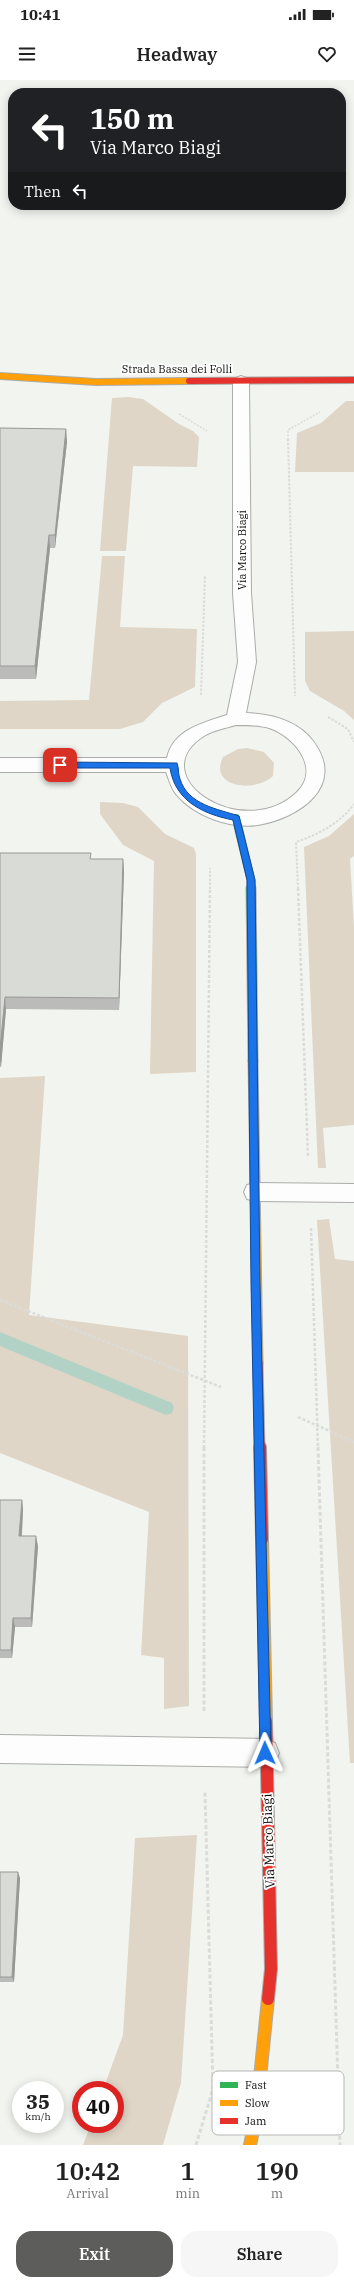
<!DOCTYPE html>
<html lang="en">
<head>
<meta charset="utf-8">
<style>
	:root { --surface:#fff; --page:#f6f6f6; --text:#222; --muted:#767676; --accent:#5d5e5b }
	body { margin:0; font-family:"IBM Plex Serif",serif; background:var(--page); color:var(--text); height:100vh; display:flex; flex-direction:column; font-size:15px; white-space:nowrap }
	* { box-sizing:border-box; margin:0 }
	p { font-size:13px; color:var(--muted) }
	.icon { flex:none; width:22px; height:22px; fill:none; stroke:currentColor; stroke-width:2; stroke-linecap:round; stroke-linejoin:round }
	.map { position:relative; height:2065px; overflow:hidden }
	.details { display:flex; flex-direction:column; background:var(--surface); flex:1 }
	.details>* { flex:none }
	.guide { position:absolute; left:8px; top:8px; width:338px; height:122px; border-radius:16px; box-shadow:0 2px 10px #0003; background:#202124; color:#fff; overflow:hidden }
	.speed { position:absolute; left:12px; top:2001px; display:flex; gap:8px; font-size:20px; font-weight:700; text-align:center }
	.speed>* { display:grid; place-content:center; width:52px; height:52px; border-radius:50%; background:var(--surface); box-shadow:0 2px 10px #0003; line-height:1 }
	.speed small { font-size:10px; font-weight:400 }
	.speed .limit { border:6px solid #d22; background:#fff; color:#111 }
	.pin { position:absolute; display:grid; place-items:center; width:34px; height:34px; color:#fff; margin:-17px; border-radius:8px; box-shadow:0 2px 6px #0006 }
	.me { position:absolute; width:44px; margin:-22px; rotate:359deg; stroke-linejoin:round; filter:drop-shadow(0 0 3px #0008) }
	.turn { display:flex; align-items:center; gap:14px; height:84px; padding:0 16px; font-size:18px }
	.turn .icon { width:52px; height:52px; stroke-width:2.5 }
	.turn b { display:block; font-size:28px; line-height:34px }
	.then { display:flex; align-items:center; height:38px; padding:0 16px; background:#0003; gap:8px; font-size:15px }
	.eta { display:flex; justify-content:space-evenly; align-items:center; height:68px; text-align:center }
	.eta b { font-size:24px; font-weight:600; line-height:28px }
	.action { display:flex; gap:8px; margin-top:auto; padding:8px 16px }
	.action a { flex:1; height:46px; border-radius:16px; background:var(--accent); color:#fff; font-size:16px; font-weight:600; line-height:46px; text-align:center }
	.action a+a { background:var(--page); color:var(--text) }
	.status { display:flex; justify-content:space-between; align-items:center; height:28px; padding:0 20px; background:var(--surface); direction:ltr }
	.status svg { height:11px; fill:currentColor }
	header { display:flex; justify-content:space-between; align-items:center; height:52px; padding:0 16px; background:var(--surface); font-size:18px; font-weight:600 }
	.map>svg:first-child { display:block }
</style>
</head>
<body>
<div class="status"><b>10:41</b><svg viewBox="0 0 49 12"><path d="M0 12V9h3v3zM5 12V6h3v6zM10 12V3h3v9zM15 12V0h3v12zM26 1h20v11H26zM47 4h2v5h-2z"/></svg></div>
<header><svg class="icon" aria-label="menu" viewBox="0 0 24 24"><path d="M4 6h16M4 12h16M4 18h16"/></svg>Headway<svg class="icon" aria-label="heart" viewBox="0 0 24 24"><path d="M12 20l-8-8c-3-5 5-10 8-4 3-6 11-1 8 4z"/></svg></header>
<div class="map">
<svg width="354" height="2065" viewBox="0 0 354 2065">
	<rect width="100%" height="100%" fill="#f2f4ef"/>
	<!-- green -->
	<path fill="#dfd6c7" d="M128,317L143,319L179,344L193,351L199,357L197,387L133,386L126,471H100L112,318Z
		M346,321H354V392H295L297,353L321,343Z
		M102,476H125L120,547L197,549L195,607L162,623L143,642L120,649H0V621L89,620Z
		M354,551V640L344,631L310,611L305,601V552Z
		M247,668L264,672L274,683L273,696C255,713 208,708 223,677L238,669Z
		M100,722L123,723L138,727L165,754L194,768L196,774V992L150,994L154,781L123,765L100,734Z
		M354,734V776L350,779L354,847V1045L323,1048L326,1088H318L304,767L329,756Z
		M45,996L29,1235L188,1256L189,1626L164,1629V1578L141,1575L149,1432L0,1373V998Z
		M329,1139L335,1179L354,1181V1683H350L317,1140Z
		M197,1755L181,2003L163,2065H83L91,2044H115V2010H103L123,1955L135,1758Z"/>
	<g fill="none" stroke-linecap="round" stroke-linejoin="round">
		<!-- stream -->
		<path fill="#b2d2c5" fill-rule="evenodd" d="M0,1252L172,1323L174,1328L172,1333L166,1335L0,1266Z"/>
		<!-- street casing -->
		<g stroke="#abaca9" stroke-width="2">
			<path id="street" d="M241,296L246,298L249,301L251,513L256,582L246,633C271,634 297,640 313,661C347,706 299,738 258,745C230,749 194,736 176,714C171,708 169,699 166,692H0V678H167C173,650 202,643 227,635L238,582L233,513V301L236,298ZM236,645C247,645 259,645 269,648C294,656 322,689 296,713C242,763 141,696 204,656C213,650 226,648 236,645Z
				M255,1103L354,1104V1122L255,1121L247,1119L244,1112L247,1105Z
				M0,1655L265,1659L275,1663L279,1673L275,1683L265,1687L0,1683Z"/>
		</g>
		<!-- fast-far1 casing -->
		<g stroke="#abaca9" stroke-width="9">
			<path id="fast-far1" d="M236,738L251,800V809"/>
		</g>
		<!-- fast casing -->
		<g stroke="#abaca9" stroke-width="11">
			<path id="fast" d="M251,808L253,981"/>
		</g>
		<!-- slow-far2 casing -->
		<g stroke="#abaca9" stroke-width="8">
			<path id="slow-far2" d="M0,296L96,302L189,301"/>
		</g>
		<!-- slow-far1 casing -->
		<g stroke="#abaca9" stroke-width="11">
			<path id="slow-far1" d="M253,981L258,1283"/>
		</g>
		<!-- slow casing -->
		<g stroke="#abaca9" stroke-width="14">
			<path id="slow" d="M262,1459L266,1641
				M250,2065L256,2037L268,1919"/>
		</g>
		<!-- jam-far2 casing -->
		<g stroke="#abaca9" stroke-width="8">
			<path id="jam-far2" d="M189,301L354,300"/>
		</g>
		<!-- jam-far1 casing -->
		<g stroke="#abaca9" stroke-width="11">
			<path id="jam-far1" d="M258,1283L260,1368"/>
		</g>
		<!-- jam casing -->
		<g stroke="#abaca9" stroke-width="14">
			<path id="jam" d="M260,1367L262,1459
				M266,1641L271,1889L268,1919"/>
		</g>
		<!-- path-far3 -->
		<path stroke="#dbdbda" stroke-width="1.5" stroke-dasharray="2 1.5" stroke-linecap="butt" d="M179,334L207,351
			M288,360V350L320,332"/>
		<!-- path-far2 -->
		<path stroke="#dbdbda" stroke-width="2" stroke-dasharray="2.5 1.5" stroke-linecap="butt" d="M288,359L295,616
			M201,615L205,496
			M328,637L348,649L354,662
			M210,809V788
			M298,809L296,762C319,754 339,744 354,724"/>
		<!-- path-far1 -->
		<path stroke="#dbdbda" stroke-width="2.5" stroke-dasharray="3 2" stroke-linecap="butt" d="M298,808L308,1077
			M311,1148L318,1368
			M0,1220L221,1307
			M298,1337L354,1362
			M204,1368L210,808"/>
		<!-- path -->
		<path stroke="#dbdbda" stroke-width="3" stroke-dasharray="4 2.5" stroke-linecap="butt" d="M204,1367V1633
			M318,1367L340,2065
			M196,2065L213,2009L205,1712"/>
		<!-- street -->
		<use href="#street" fill="#fdfdfd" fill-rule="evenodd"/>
		<!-- fast-far1 -->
		<use href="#fast-far1" stroke="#30b455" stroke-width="8"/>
		<!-- fast -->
		<use href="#fast" stroke="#30b455" stroke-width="9"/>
		<!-- slow-far2 -->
		<use href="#slow-far2" stroke="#ff9f0a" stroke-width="6"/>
		<!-- slow-far1 -->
		<use href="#slow-far1" stroke="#ff9f0a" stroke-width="9"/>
		<!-- slow -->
		<use href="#slow" stroke="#ff9f0a" stroke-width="12"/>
		<!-- jam-far2 -->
		<use href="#jam-far2" stroke="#e5322d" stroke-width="6"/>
		<!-- jam-far1 -->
		<use href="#jam-far1" stroke="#e5322d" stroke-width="9"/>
		<!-- jam -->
		<use href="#jam" stroke="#e5322d" stroke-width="12"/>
	</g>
	<!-- wall -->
	<path fill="#bbbcb9" d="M0,348L66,349L67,362L55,468H50L36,599H0Z
		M0,773L91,779H123L124,792L119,930L6,929L1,987H0Z
		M0,1420H22L23,1430L22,1456L38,1466L32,1547H15L12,1578H0Z
		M0,1792L20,1798L14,1902H0Z"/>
	<!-- shaded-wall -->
	<path fill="#989996" d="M66,349L67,362L55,468V455Z
		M49,455L50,468L36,599L35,586Z
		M123,779L124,792L119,930V918Z
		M5,917L6,929L1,987L0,980V969Z
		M22,1420L23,1430L21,1465L19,1456Z
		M36,1456L38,1466L32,1547L31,1538Z
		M13,1538L15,1547L12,1578L11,1570Z
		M18,1792L20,1798L14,1902L12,1897Z"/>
	<!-- building -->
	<path fill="#d9dbd7" stroke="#989996" d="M0,348L66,349L55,455H49L35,586H0Z
		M0,773H91L90,779H123L119,918L5,917L0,969Z
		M0,1420H22L19,1456H36L31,1538H13L11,1570H0Z
		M0,1792H18L12,1897H0Z"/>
	<!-- route -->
	<path fill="#1a73e8" stroke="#114b97" d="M60,682L177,683C179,688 178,694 180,699C188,725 218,729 239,736L255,800L260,1203L271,1673L269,1677L265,1679L261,1677L260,1673L251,1203L247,800L233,740C203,734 175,721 170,688H60L56,685Z"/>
	<g text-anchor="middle" stroke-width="3.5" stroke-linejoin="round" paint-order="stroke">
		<!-- far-street labels -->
		<g font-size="11" fill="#0d0e0b" stroke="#fff">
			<text x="177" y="293">Strada Bassa dei Folli</text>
			<text transform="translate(242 470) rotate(-90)" y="4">Via Marco Biagi</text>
		</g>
		<!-- street labels -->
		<g font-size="13" fill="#0d0e0b" stroke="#fff">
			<text transform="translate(268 1761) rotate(-92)" y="5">Via Marco Biagi</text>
		</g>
	</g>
	<!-- legend -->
	<rect x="212" y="1991" width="132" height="64" rx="6" fill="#fff" stroke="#b6b7b6" stroke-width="1"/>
	<rect x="220" y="2002" width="18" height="6" fill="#30b455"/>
	<rect x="220" y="2020" width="18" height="6" fill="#ff9f0a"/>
	<rect x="220" y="2038" width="18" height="6" fill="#e5322d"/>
	<g font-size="11" fill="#0d0e0b">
		<text x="245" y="2009">Fast</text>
		<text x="245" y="2027">Slow</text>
		<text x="245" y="2045">Jam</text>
	</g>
</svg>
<div class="speed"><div>35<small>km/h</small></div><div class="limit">40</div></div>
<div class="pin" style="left:60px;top:685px;background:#d93025"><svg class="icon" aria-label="arrive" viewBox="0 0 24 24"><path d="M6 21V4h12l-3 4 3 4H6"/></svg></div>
<svg class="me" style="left:265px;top:1673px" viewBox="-20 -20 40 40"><path d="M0-17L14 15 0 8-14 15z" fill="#1a73e8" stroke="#fff" stroke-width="4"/></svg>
<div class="guide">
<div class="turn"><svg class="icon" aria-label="left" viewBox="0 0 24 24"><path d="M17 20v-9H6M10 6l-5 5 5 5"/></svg><div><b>150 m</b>Via Marco Biagi</div></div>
<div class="then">Then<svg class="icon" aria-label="left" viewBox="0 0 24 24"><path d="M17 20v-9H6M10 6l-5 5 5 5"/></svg></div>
</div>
</div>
<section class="details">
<div class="eta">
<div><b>10:42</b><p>Arrival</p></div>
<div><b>1</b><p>min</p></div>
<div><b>190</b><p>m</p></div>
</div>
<div class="action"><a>Exit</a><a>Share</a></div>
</section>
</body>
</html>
